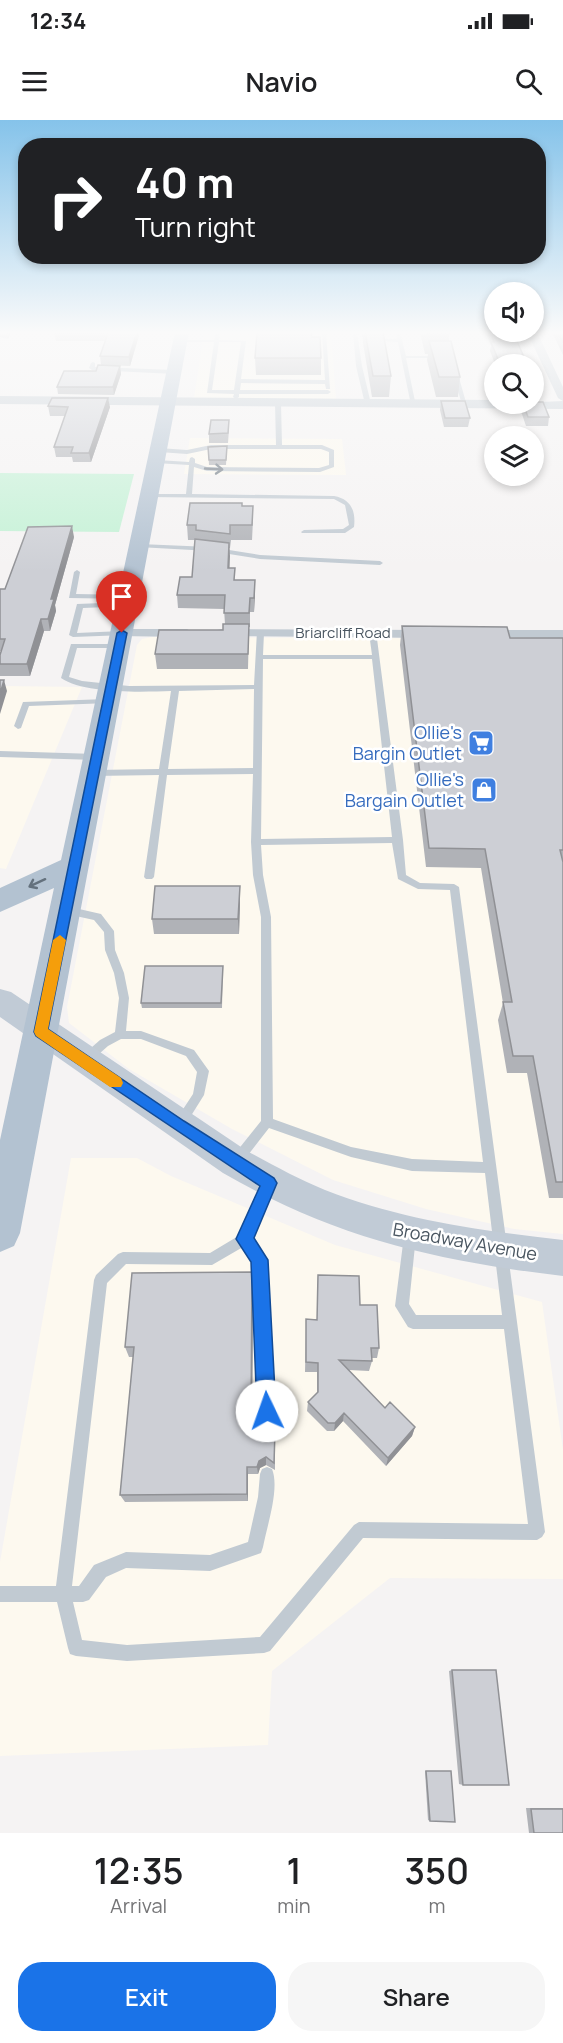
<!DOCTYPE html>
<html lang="en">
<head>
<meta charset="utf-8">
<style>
	:root { --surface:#fff; --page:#f6f6f6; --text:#202124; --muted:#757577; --accent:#1a73e8 }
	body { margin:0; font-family:Manrope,sans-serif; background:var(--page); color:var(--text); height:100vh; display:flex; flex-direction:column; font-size:22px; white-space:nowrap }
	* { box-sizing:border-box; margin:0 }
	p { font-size:20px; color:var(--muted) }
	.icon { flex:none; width:33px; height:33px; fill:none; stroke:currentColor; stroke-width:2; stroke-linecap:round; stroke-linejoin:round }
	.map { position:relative; height:1713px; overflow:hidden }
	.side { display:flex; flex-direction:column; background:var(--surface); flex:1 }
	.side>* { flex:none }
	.guide { position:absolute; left:18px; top:18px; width:528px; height:126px; border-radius:24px; box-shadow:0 3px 9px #0003; background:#202124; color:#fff; overflow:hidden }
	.controls { position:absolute; left:484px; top:162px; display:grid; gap:12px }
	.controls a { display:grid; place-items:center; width:60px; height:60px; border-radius:50%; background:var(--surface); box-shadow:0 3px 9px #0003; font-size:30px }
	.pin { position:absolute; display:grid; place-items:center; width:51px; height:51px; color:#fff; margin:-62px -26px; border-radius:50% 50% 50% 0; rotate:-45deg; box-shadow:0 0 6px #0007 }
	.pin .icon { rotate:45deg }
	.me { position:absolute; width:66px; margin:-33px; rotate:357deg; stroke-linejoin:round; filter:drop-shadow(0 0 4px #0008) }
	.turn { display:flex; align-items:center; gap:21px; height:126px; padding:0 18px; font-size:27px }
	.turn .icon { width:78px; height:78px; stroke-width:2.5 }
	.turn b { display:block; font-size:42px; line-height:51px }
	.eta { display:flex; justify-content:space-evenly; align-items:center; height:102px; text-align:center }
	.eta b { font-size:36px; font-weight:600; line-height:42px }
	.primary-button { display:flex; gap:12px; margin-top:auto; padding:12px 18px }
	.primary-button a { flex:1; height:69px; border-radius:24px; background:var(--accent); color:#fff; font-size:24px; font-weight:600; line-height:69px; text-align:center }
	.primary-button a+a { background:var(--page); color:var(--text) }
	.status { display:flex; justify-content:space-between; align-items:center; height:42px; padding:0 30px; background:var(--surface); direction:ltr }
	.status svg { height:16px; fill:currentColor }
	header { display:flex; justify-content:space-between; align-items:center; height:78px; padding:0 18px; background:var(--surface); font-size:27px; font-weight:600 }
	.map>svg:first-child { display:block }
</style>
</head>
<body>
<div class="status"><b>12:34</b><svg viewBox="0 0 49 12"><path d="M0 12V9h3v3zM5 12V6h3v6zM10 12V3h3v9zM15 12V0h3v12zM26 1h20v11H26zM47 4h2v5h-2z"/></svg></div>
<header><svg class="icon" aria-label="menu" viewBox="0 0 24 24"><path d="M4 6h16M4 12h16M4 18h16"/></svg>Navio<svg class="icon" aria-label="search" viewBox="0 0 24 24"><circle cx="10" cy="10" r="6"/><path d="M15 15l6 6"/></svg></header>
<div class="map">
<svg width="563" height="1713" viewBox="0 0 563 1713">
	<rect width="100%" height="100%" fill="#f5f3f3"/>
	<!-- commercial -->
	<path fill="#fdf9ef" d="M204,212H331L336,279L194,278Z
		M190,318L342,319L346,355L184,354Z
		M152,517L563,519V1114L514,1109L426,1089L333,1060L232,1009L129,949L69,903L67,887L137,525L142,519Z
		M0,566L82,567L6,749L0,748Z
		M71,1038H137L171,1056L335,1125L542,1182L563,1330V1459L390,1458L272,1551L268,1625L0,1636V1442Z"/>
	<!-- green -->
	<path fill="#c3f1d5" d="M0,353L134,354L119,412L0,411Z"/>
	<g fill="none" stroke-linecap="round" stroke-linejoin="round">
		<!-- service -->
		<path fill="#c1cad2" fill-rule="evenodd" d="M216,212H220L219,220L246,221L241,259L325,260L322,212H326L330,269H326L325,264L241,263L240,270H328L331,272L328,274H239V277L236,279L233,277L234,274L207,273L214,222H181L179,221L181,220H214ZM219,222H241L234,270H212Z
			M353,212H357L362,246L371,284L368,286L365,284L356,246Z
			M396,212H400L406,236H441L443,237L441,238H406L416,286L411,285L398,222L369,220L371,219H397Z
			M93,242L95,243V247L175,250L178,252L175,254L92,250L89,248L91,243Z
			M453,253L458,254L467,286L462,285Z
			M278,281L281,283L282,325H322L334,330V347L320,352L207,351L194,347L192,374L334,376C351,379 356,391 354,407L345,413H302L301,412L304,410L343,409L349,405L345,385L334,379L148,377V375L150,374H186L189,345L155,343V341L157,340L189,342L190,338L192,337L195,339V343L207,347L319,348L329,345V332L321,329H211L187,334L159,332L156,330L159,328L187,330L211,325H276L275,283Z
			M140,424L210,427L260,435L380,441L383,443L380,445L260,439L210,431L138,427V425Z
			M77,450L80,452L76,474L129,475L133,477L129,479L69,478L74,452Z
			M128,482H131V486L83,488L77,513L122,511H125V515L73,517L69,515L77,484Z
			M257,511L264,513L263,535H372L369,513L376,511L403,720L406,755L420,763L454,764L459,767L545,1412L542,1417L537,1420L363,1418L270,1531L264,1533L127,1541L76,1536L70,1534L68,1528L57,1482H0V1466H56L94,1160L96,1155L118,1134L123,1132L210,1133L240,1115L265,1059L269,1057L273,1059L275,1063L252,1118L267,1140L275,1313L273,1318L268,1320L263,1318L261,1313L254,1142L243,1127L212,1145L126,1144L107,1163L72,1466H79L94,1445L126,1432L210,1435L248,1422L258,1377L260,1354L262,1349L267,1347L272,1349C280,1368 267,1406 263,1427L261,1433L210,1451L126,1448L106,1457L89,1480L83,1482H73L82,1520L127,1525L260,1517L354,1405L359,1402L528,1404L504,1209H413L408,1207L395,1186L404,1116L405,1112L410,1110L415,1112L416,1116L409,1184L416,1195H502L485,1053L412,1051L351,1037L269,1008L241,1044L237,1045L233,1044L231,1040L233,1036L261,1001V797L253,755L251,722L253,654L167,655L154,757L152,759H146L144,757L159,655L94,656L90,653L94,650L159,649L171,571C142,572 84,574 61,558L71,524H119L123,526L122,528H77L69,557L82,561L129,566L254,565ZM263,539H372L392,717L261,719ZM254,569L253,648L168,649L179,571ZM392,723L398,759L418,769L450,770L483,1042L412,1039L351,1027L273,999L271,797L263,755L261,725Z
			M107,579H110V583L29,586L21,608L18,609L14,606L23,582Z
			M0,631L96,634L100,637L96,640L0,637Z
			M66,786L101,794L114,811L115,830L124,853L129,878L126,911H141L194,930L209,951L204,975L184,1007L180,1008L176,1007L174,1003L193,974L197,952L186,936L141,919H121L108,926L91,941L87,943L83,941L81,938L83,935L100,920L115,912L119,878L114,853L105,830L104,812L94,800L62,793L61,790L62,787Z"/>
		<!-- minor -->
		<path fill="#c1cad2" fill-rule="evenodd" d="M527,212H537L563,267V281L558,278Z
			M122,509H187L194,513L187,517L117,516L115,513Z
			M222,509L430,510L437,514L430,518L217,516L215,513L217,510Z
			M480,510H563V518L475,517L473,514L475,511Z"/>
		<!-- tertiary -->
		<path fill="#c1cad2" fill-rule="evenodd" d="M0,276L495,280V284L563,281V289L0,284Z"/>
		<!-- secondary -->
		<path fill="#c1cbd6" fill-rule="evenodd" d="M0,869L11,872L247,1031C273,1045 298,1059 325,1070C401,1100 483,1111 563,1120V1156C436,1141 335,1118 223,1053L0,897Z"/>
		<!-- primary -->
		<path fill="#b3c2d1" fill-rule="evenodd" d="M175,212H189L20,1113L14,1126L0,1132V1020L54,768L0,792V768L61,740Z"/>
	</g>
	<!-- wall -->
	<path fill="#b0b2b7" d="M0,212H11L8,219L0,217Z
		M54,212H140L130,246L101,245L100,236L105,221H56Z
		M361,212H383L391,256L389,277H372L363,223V217H362Z
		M420,212H449V221L460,257L458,277H436L427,240L428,234H425Z
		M487,212H513L527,244H495L490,231L491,226L487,216Z
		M552,212H563V235Z
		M312,217L321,238V255H256L255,238Z
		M120,246L121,254L114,275L58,274L57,267L96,251Z
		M534,260L539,271L537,280H534Z
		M441,281L470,298L468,307H444L440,290Z
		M522,284H534L549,297L548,306H526L521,291Z
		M48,286L110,287L91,342H73L72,337H56L54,327L65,296H50Z
		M229,309L228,323H209V314Z
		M227,326L226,345H209L208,327Z
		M242,386L253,400L252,420H231L230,428H229V448L235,460H255L254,492H250V507H249L248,549H157L155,534L223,510L225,504L224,489L178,488L177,475L192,457L195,420H188L187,405Z
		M74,417L55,485L56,491L50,511H44L30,556H0V535L1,531H0V469H5Z
		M402,506L510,518L563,519V1078H549L527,953H507L498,900L503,883L481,748L426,747L400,525Z
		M240,766V781L239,814H154L152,799Z
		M223,846L222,888H142L141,883Z
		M318,1155L360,1185L379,1228L377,1238H371L372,1241L369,1251L349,1250L385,1288L415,1307L412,1316L386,1346L343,1301L334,1311H327L307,1291L308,1282L317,1273V1252H305L306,1209V1199H317Z
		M253,1164L252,1304L267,1314L275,1311V1350L266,1345L260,1348L258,1354H248V1381L125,1382L120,1375L133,1237H129L125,1227Z
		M452,1550L463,1665L459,1664L449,1551Z
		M425,1651H449L430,1701L428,1700Z
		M526,1688H563V1713H529Z"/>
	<!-- shaded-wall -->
	<path fill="#909195" d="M6,212H11L8,219Z
		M137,212H140L130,246L129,237Z
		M120,246L121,254L114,275L113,267Z
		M108,278L110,287L91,342L89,333Z
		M72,406L74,417L55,485L56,491L50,511L48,499L51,479Z
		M229,423L230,436L229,462L228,448Z
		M255,460V474L254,492V478Z
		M41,499L44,511L30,556L27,544Z
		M4,560L7,571L0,594V574Z
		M240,766V781L239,814L238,799Z
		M252,1152L253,1164L252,1313L251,1304Z
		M344,1293L343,1301L334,1311L335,1303Z
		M415,1307L412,1316L386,1346L388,1338Z
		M266,1337V1345L260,1348L258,1354L257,1347L259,1341Z
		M247,1347L248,1354V1381L247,1374Z"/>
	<!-- building -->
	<path fill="#cdcfd5" stroke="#909195" stroke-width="1.5" d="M137,212L129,237L100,236L108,213H54Z
		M257,212H311L312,217H320L321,238H255Z
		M365,212H383L391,256H373Z
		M427,212H449V214H427Z
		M490,212H513L527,244H500L491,222H494Z
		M558,212H563V223Z
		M429,221H451L460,257H439Z
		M98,245L120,246L113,267H57L64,251H96Z
		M534,260L539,271H534Z
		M52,278H108L89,333H71L73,327H54L68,287L48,286Z
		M441,281H465L470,298H445Z
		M534,282H543L549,297H528L523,284H534Z
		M211,300H229L228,313L209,314Z
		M227,326L226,340H209L208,327Z
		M190,383H242V386H253L252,405H230V414L196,410V405H187Z
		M72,406L51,479H54L48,499H41L27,544H0V535L5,519H0V469H5L28,407Z
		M195,419L229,423L228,448H235L234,460H255L254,478H250L249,493H224L225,475H177L180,457H192Z
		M223,504H249L248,534H155L159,510H223Z
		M402,506L507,507L510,518H563V730H560L563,742V1062H556L533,936H513L503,882H512L485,729L429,728Z
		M0,560H4L0,574Z
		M155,766H240L238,799H152Z
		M145,846H223L221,883H141Z
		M252,1152L251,1304H258L260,1311L267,1314L275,1311L274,1343L266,1337L259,1341L257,1347H247V1374L120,1375L134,1227H125L132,1153Z
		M318,1155L359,1156L360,1185H377L379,1228H371L372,1241L339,1240L385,1288L390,1282L415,1307L388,1338L344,1293L335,1303H328L308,1282L318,1272V1243L306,1242V1199L317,1200Z
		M452,1550H496L509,1665H463Z
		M426,1651H451L455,1702L430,1701Z
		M531,1689H563V1713H534Z"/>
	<!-- one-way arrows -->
	<defs><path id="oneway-shaft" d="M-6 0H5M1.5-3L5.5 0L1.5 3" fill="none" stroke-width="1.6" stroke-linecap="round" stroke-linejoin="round" transform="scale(1.5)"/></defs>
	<use stroke="#6e7983" href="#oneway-shaft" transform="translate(214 349) rotate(3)"/>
	<use stroke="#64717d" href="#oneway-shaft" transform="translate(37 763) rotate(155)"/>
	<!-- sky -->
	<linearGradient id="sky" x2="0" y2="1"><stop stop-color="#85c3ea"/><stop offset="0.47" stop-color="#fafafa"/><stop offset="1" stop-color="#fafafa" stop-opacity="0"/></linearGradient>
	<rect width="563" height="452" fill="url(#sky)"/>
	<!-- route -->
	<path fill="#1a73e8" stroke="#114b97" stroke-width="1.5" d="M122,510L127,513L48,909L184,1001L274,1058L277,1063L254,1118L268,1140L276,1291L273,1298L267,1301L260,1298L257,1291L251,1142L236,1119L260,1066L36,916L34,912L117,513Z"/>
	<!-- slow -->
	<path fill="#f59e0b" d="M60,815L66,820L48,909L121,958L123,963L121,967H110L36,916L34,912L53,820Z"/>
	<!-- icons -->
	<defs>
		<g id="supermarket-square" transform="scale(1.35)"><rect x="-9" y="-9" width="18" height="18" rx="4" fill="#3f7fe0" stroke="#fff"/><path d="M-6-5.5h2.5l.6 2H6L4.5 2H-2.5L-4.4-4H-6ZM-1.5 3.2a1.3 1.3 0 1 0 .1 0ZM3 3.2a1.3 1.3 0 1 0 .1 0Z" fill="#fff"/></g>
		<g id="shop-square" transform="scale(1.35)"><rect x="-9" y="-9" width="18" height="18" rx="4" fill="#3f7fe0" stroke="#fff"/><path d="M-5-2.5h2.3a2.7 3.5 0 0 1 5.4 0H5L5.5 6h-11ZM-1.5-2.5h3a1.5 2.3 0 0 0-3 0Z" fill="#fff"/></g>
	</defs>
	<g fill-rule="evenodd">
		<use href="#supermarket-square" x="481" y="623"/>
		<use href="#shop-square" x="484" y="670"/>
	</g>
	<g text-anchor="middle" stroke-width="5" stroke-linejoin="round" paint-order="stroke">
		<!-- far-street labels -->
		<g font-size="15" fill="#4a5661" stroke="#fff">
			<text x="343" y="518">Briarcliff Road</text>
		</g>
		<!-- shop labels -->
		<g font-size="18" fill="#366cbe" stroke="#fff" text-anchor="end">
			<text x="462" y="619">Ollie's<tspan x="462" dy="21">Bargin Outlet</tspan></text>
			<text x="464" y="666">Ollie's<tspan x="464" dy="21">Bargain Outlet</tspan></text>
		</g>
		<!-- street labels -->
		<g font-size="18" fill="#4a5661" stroke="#fff">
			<text transform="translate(465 1122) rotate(10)" y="6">Broadway Avenue</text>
		</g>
	</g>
</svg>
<div class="controls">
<a><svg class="icon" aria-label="sound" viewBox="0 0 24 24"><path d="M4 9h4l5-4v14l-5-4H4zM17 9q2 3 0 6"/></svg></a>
<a><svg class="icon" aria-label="search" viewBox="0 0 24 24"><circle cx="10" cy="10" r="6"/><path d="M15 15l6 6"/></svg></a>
<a><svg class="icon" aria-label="layers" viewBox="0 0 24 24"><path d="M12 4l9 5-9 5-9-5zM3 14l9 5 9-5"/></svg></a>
</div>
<div class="pin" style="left:122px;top:513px;background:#d93025"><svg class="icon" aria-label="arrive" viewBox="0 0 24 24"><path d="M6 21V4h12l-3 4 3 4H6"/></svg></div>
<svg class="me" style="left:267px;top:1291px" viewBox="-20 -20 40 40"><circle r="19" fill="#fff"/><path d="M0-13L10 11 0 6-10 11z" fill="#1a73e8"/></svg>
<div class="guide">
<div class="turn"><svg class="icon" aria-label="right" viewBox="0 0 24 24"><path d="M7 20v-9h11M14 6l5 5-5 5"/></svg><div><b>40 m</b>Turn right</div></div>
</div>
</div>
<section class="side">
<div class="eta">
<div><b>12:35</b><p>Arrival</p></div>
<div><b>1</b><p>min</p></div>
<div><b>350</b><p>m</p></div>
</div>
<div class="primary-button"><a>Exit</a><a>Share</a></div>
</section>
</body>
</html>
